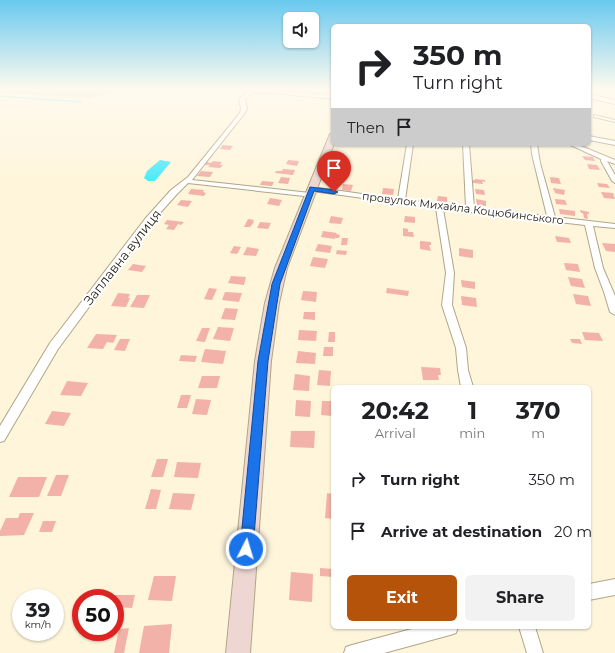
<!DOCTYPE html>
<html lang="en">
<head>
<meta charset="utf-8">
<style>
	:root { --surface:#fff; --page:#f2f2f2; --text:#202124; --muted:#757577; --accent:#b45309 }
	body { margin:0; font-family:Montserrat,sans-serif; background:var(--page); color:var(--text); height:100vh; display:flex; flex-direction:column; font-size:15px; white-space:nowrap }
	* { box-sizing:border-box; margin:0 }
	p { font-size:13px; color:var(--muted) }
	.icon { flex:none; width:22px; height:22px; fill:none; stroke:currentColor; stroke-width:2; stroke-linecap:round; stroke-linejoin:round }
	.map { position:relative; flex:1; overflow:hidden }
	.sheet { position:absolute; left:331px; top:385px; width:260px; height:244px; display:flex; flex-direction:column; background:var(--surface); border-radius:6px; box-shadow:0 1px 3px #0004 }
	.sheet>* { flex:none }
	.guide { position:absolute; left:331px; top:24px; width:260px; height:122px; border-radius:6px; box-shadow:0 1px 3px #0004; background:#fff; color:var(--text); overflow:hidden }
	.fabs { position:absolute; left:283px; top:12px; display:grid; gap:8px }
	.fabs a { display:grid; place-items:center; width:36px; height:36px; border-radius:6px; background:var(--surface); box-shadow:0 1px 3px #0004; font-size:20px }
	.speed { position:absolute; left:12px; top:589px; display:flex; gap:8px; font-size:20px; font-weight:700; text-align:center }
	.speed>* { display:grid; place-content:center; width:52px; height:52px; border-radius:50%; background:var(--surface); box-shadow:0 1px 3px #0004; line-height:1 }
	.speed small { font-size:10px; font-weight:400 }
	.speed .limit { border:6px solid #d22; background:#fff; color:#111 }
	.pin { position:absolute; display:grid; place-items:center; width:34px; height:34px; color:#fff; margin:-41px -17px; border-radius:50% 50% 50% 0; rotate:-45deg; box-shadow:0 0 4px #0007 }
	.pin .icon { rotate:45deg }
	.me { position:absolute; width:44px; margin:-22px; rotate:5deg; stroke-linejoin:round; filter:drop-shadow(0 0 3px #0008) }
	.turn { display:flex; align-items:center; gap:14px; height:84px; padding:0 16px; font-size:18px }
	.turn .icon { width:52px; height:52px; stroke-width:2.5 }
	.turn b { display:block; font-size:28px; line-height:34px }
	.then { display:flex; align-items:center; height:38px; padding:0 16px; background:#0003; gap:8px; font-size:15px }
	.eta { display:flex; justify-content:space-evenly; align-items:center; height:68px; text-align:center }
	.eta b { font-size:24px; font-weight:700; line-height:28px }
	.button { display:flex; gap:8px; margin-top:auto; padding:8px 16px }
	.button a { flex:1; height:46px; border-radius:6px; background:var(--accent); color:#fff; font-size:16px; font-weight:700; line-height:46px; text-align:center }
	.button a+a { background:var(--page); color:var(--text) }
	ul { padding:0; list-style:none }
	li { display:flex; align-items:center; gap:12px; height:52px; padding:0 16px }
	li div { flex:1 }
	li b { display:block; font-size:15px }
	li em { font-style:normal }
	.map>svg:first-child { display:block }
</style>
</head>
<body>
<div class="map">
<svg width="615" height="653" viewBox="0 0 615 653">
	<rect width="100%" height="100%" fill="#fef5db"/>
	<!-- green -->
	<path fill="#bddb94" d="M0,90H123L90,98L0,93Z"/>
	<!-- water -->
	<path fill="#4be9f9" d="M160,160L171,162L155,181H148L144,178L147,171Z"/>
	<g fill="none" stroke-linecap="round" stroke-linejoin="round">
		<!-- stream -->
		<path stroke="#4be9f9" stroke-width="1.5" d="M0,96L81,102"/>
	</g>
	<!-- building -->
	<path fill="#f2b1a9" d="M223,145L233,146L230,150L220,149Z
		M582,156L593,157L595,161L585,160Z
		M288,160L299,161L297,166L286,164Z
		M213,161L222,162L220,165H223L220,168L208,167L210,165H205L207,162L211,163Z
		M587,164L597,165L600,170L589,169Z
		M283,169L295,170L293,175L275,173L276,171H282Z
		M201,171L213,172L210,177L197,176Z
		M281,177L290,178L288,184L278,183Z
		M550,177L559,178L561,184L551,183Z
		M475,179L485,180V182L482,181L483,184L473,183V180H475Z
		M262,181L274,182L272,186L260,185Z
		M597,183L607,184L610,188L599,187Z
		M343,184L353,185L351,191L342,190Z
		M383,188L394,189L393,195L382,194Z
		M553,188L565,190L564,195L555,193Z
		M191,189L204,190L203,192L206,193L204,196L188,194Z
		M475,189L484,190L485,195L476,194Z
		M601,192L613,193L615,199L604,198Z
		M438,196L447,197V202L437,201Z
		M270,198L282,200L279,206L267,204Z
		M476,199L486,201V206L477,205Z
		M555,199L565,200L567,205L556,204Z
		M181,200L192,201L188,207L177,205Z
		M559,209L575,211V216L560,214Z
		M580,210L589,212V214H587L588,219L584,218L583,213H581Z
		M331,216L343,218L341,224L329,223Z
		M405,216L415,217V223L404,222Z
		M248,219L254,220L253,222H254L250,227H244Z
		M167,220L184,222L181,225L178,224L174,230L166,229L169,225L164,224Z
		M260,222L271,223L268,229L257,228Z
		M403,228L408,229V232H413L414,237L403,236Z
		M323,231L337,233L336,234L340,235L339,238H335V239L321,237Z
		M555,236L569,238L571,243L557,242Z
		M342,238H348L347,245H341Z
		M420,241L431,242V245H429L431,251L420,249Z
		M602,243L615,244V252L606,251Z
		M318,244L332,246L330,253L315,251Z
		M234,246L241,247L237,254L230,253Z
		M247,247L259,249L256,256L243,255Z
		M459,248L473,250V258L459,256Z
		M337,250L347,251L346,255L336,254Z
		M313,257L328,259L325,268L310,266Z
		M564,263L578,264L580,272L566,270Z
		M133,264L146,266L142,272L128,270Z
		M231,276L246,277L244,285L228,283Z
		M568,277L582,279L585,288L571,286Z
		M461,280L475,282V289L462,287Z
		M209,288L217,289L212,300L204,299Z
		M387,288L409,291L408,296L386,293Z
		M303,291L317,292L316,302L301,300Z
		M225,292L242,293L239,302L222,300Z
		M118,293L130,294L128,298H130L126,307L111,306Z
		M573,294L588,296L591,306L576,304Z
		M137,295H150L144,308L130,307Z
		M461,296L476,298L477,307L462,305Z
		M225,308L238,309L235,320L221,319Z
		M304,312H315V320L303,319Z
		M218,327L234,328L230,341L213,339Z
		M202,328H210L205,342L196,341Z
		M299,330L317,331L316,341L298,340Z
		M329,332H335V342H328Z
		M582,332L599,333L603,341L585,340Z
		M96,334L117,335L113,343L107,342L103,349L87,348Z
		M120,339H130L125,351L114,350Z
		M570,339H580L582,344L572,343Z
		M324,347H333V356H323Z
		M205,349L226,351L223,364L201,362Z
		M298,351L316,353L315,364L296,363Z
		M181,355L197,356L195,362L179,361Z
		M421,367L440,368L441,375H438L439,380H423Z
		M319,370L331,371L330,386L317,385Z
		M295,374L310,376L309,391L293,390Z
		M202,376H220L217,388H198Z
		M67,381L88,383L81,396L60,395Z
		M181,395H191L187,408H177Z
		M196,399L211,400L207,415L192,414Z
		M296,400L311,401L310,417L295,416Z
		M322,401H333L332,416L321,415Z
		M52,411L71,413L64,426L45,424Z
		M291,431H315L314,448L290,447Z
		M157,459H168L163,477H151Z
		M177,462L201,463L198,478L174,477Z
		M56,475H69L61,496H47Z
		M18,477H47L39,497H9Z
		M151,489L161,490L156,509H145Z
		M173,493L195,494L191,510L169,509Z
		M327,493L333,494V519L325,518Z
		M20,513H34L24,535L0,536V531L6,518H18Z
		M43,521H56L52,532H39Z
		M320,568L333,569V577L320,576Z
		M291,572L313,574L312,602L289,600Z
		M154,576H176L172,601L148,600Z
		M114,595H135L132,608L115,607Z
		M172,624L169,653H139L144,626Z
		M129,628L124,653H114L119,629Z"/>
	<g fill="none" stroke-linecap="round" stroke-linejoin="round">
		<!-- lane casing -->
		<g stroke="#b0a586" stroke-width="2">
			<path id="lane" d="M594,115L615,120V122L594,117Z"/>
		</g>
		<!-- street casing -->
		<g stroke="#b0a586" stroke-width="2">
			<path id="street" d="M247,90H272L333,95V99L265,92L252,93L245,99L247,109L244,114L192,180L310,193L314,195L313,197L188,183L177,194L151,223L58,349L4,441L0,442V426L50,343L145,219L171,190L188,177L240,113L241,109L239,99L248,92Z
				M589,94L615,100V104L589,98Z
				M589,136L615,141V145L589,140Z
				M407,144H413L405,200L466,207L463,144H469L474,208L547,216L532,154L531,144H537L540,163L555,217L615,224V228L593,226L603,268L615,296V315L610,312L604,292L595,268L585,225L443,209L454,273L452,305L466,348L468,370L473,387H461L458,370L456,348L442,305L446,273L436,208L312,191L308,189L312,187L398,199Z
				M568,144H576L615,160V164L607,161L615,175V183L612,181L601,161V159Z
				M615,579V595L589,600V584Z
				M419,627H458L456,633L450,635L384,653H344L346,647L352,645Z
				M519,627H535L543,653H527Z"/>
		</g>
		<!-- secondary casing -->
		<g stroke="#b0a586" stroke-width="2">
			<path id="secondary" d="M330,134H333L334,144L287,268L279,303L271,361L250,653H226L255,361L265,303L275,268Z"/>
		</g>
		<!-- lane -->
		<use href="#lane" fill="#fff" fill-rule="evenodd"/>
		<!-- street -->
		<use href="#street" fill="#fff" fill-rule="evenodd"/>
		<!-- secondary -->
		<use href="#secondary" fill="#eed7d2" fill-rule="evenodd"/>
	</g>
	<!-- sky -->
	<linearGradient id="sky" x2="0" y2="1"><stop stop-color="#69c9ef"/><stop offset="0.49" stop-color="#fffaef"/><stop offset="1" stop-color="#fffaef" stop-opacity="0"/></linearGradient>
	<rect width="615" height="182" fill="url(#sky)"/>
	<!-- route -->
	<path fill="#1a73e8" stroke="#114b97" d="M310,187L334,190L338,192L334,194L314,191L280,284L268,361L253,549L251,554L246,556L242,554L240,549L258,361L272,284Z"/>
	<g text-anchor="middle" stroke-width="4" stroke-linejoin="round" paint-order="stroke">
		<!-- far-street labels -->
		<g font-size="11" fill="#201b0f" stroke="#fff">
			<text transform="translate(463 208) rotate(7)" y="4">провулок Михайла Коцюбинського</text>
		</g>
		<!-- street labels -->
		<g font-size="13" fill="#201b0f" stroke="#fff">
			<text transform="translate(122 257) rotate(-52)" y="5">Заплавна вулиця</text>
		</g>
	</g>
</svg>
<div class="fabs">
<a><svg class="icon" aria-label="sound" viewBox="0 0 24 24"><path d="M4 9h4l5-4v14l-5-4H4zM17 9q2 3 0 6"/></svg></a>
</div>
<div class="speed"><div>39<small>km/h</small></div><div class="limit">50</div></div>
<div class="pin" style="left:334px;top:192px;background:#d93025"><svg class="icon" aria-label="arrive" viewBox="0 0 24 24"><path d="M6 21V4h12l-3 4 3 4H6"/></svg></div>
<svg class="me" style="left:246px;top:549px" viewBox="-20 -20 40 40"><circle r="17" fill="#1a73e8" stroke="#fff" stroke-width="3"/><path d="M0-11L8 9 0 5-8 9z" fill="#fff"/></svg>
<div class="guide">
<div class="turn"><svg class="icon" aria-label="right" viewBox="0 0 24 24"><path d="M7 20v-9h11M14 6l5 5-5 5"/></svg><div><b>350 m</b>Turn right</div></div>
<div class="then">Then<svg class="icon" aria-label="arrive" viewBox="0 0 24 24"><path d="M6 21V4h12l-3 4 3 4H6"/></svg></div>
</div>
<section class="sheet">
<div class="eta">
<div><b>20:42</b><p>Arrival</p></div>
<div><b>1</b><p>min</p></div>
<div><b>370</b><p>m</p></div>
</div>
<ul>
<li><svg class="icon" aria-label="right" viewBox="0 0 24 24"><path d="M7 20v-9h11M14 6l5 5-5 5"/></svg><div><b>Turn right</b></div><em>350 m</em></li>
<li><svg class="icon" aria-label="arrive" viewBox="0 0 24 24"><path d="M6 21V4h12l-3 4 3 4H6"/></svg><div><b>Arrive at destination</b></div><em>20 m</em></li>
</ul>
<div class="button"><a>Exit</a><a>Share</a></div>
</section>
</div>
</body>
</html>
